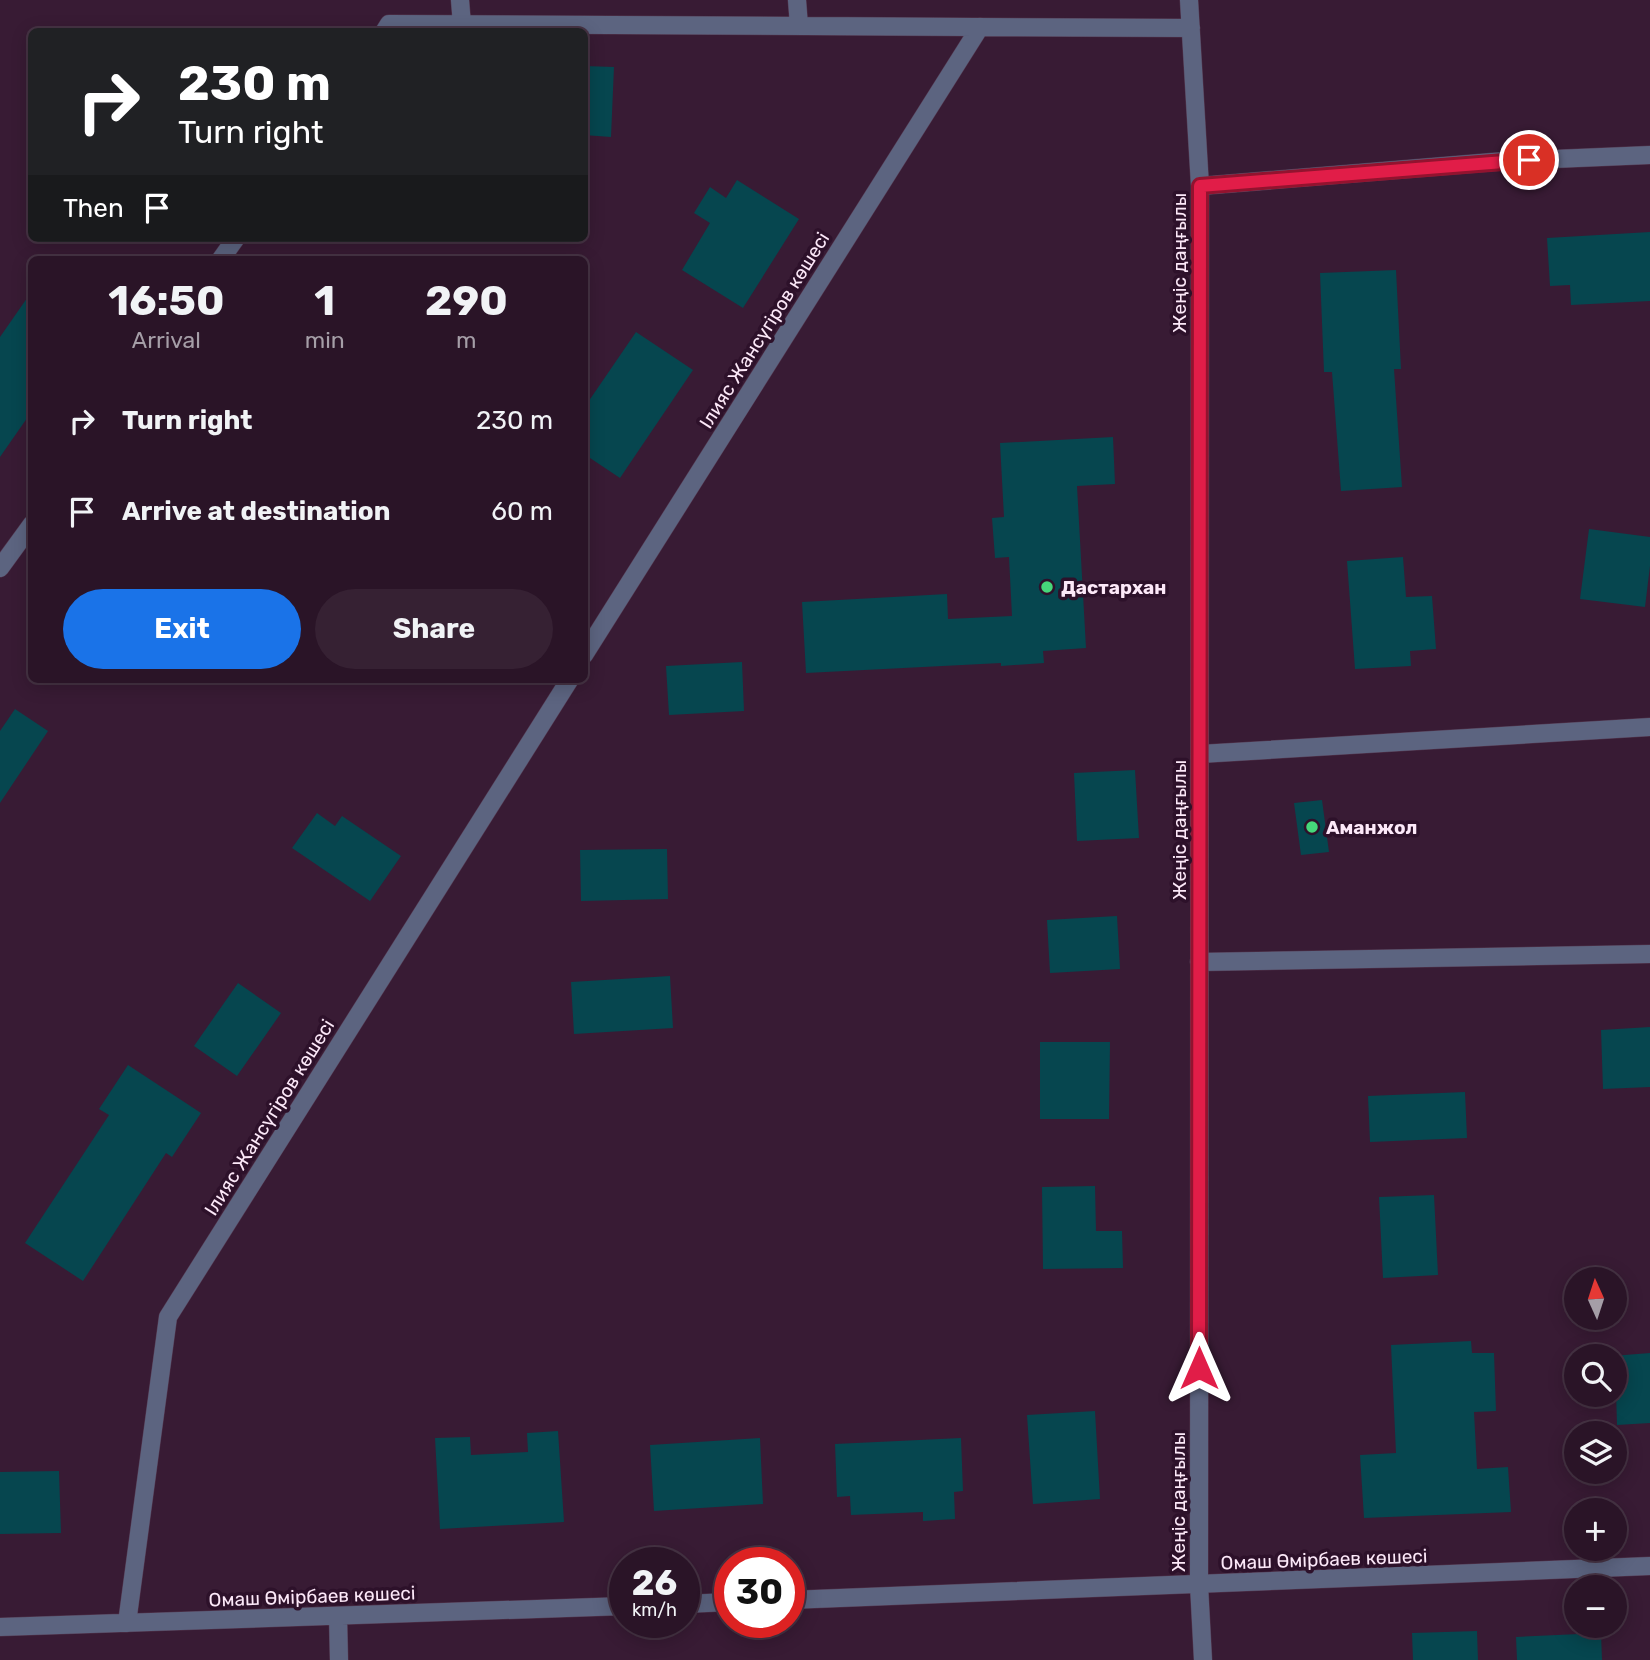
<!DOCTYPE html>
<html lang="en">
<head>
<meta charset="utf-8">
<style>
	:root { --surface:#2a1427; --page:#362133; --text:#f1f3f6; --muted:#a59ea7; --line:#463344; --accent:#1a73e8 }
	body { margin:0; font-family:Rubik,sans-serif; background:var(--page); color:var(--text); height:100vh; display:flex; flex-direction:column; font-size:26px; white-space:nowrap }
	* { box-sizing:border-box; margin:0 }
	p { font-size:23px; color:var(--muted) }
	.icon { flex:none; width:38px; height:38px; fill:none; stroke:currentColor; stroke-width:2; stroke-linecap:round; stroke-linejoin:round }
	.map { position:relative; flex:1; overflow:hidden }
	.details { position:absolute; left:28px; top:256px; width:560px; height:427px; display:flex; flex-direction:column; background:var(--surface); border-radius:10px; box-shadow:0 4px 18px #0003,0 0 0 2px var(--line) }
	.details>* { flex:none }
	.top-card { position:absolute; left:28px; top:28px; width:560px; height:214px; border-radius:10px; box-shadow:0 4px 18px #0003,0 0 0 2px var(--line); background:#202124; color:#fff; overflow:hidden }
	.needle { width:46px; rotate:357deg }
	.controls { position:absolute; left:1564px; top:1267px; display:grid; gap:14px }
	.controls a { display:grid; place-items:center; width:63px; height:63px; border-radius:50%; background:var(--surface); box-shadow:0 4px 18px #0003,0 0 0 2px var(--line); font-size:35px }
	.speed { position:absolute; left:609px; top:1547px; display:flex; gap:14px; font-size:35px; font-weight:700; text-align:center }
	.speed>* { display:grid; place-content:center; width:91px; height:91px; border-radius:50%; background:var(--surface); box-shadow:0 4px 18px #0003,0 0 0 2px var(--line); line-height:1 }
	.speed small { font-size:18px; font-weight:400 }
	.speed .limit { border:10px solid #d22; background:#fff; color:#111 }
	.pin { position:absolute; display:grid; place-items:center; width:60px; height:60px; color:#fff; margin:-30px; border:4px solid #fff; border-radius:50%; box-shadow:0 2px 7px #0007 }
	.me { position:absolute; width:77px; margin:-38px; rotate:0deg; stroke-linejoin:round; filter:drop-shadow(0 0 5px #0008) }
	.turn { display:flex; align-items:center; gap:24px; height:147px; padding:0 35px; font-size:32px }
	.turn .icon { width:91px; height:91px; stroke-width:2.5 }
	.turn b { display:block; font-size:49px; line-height:60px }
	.then { display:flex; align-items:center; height:66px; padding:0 35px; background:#0003; gap:14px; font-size:26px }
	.eta { display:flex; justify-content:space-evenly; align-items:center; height:119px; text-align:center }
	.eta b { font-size:42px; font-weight:700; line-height:49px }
	.cta { display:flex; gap:14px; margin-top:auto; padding:14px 35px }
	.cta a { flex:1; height:80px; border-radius:42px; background:var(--accent); color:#fff; font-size:28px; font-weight:700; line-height:80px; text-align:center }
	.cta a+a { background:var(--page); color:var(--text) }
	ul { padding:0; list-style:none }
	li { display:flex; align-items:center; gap:21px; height:91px; padding:0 35px }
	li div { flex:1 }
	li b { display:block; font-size:26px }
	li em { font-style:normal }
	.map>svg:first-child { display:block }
</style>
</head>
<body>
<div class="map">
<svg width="1650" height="1660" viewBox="0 0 1650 1660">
	<rect width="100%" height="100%" fill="#381b34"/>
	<!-- building -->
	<path fill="#06464f" d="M584,66L614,67L611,137L584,135Z
		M737,180L799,219L743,308L682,270L710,223L694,213L710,187L726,198Z
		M1650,232V301L1571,305L1570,285L1550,286L1547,238Z
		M1396,270L1401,369H1394L1402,487L1341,491L1332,372H1324L1320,273Z
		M32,291V411L0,457V337Z
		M636,332L693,370L620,478L584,454V408Z
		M1113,437L1115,484L1077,486L1086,648L1043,651L1044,663L1001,666V663L806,673L802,602L947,594L948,619L1012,616L1009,557L995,558L992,518L1004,517L1000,443Z
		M1589,529L1650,537V566L1645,607L1580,599Z
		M1403,557L1406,597L1432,596L1436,649L1410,651L1411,666L1355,669L1347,561Z
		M742,662L744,711L669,715L666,666Z
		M15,709L48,731L0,803V731Z
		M1135,770L1139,838L1077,841L1074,773Z
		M1322,800L1329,852L1301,855L1294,803Z
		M317,813L335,826L342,816L401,856L370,901L292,848Z
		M667,849L668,899L581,901L580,850Z
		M1117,916L1120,969L1050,973L1047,920Z
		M670,976L673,1028L574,1034L571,982Z
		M238,983L281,1013L237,1076L194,1046Z
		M1650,1027V1087L1603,1089L1601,1030Z
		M1040,1042H1110L1109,1119H1040Z
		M128,1065L201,1113L172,1157L166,1153L83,1281L25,1243L109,1115L99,1109Z
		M1465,1092L1467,1138L1370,1142L1368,1096Z
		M1095,1186L1096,1231H1122L1123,1268L1043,1269L1042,1187Z
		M1434,1195L1438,1275L1383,1278L1379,1197Z
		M1471,1341L1472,1353H1494L1496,1411L1474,1412L1477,1469L1508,1467L1511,1512L1364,1518L1360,1455L1396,1453L1391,1345Z
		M1650,1353V1423L1617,1425L1615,1356H1612Z
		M1095,1411L1100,1499L1033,1504L1027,1415Z
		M558,1431L564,1522L440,1529L435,1438L470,1437L471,1455L528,1452L527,1433Z
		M760,1438L763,1504L654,1511L650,1445Z
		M961,1438L963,1491L954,1492L955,1519L923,1521V1512L851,1515L850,1496L837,1497L835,1444Z
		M59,1471L61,1533L0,1534V1472Z
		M1477,1631L1478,1660H1413L1412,1633Z
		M1601,1633L1602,1660H1517L1516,1637Z"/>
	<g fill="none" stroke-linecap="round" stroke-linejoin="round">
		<!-- minor casing -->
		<g stroke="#53384f" stroke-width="19">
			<path id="minor" d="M460,0L462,25
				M797,0L799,26
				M1189,0L1200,186L1199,1585L1203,1660
				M384,32L389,24L1191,28
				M1200,186L1505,161L1650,155
				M221,259L236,238
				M0,568L32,524
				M584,655L980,27
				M1200,754L1650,727
				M1199,962L1650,954
				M789,1600L1650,1566
				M684,1604L730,1602
				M338,1616L339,1660
				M127,1623L168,1317L570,679
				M0,1627L625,1606"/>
		</g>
		<!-- minor -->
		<use href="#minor" stroke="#5c6480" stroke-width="18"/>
	</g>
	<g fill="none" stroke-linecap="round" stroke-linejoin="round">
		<!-- route casing -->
		<g stroke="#92132f" stroke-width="18">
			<path id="route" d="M1199,1368L1200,186L1529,160"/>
		</g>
		<!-- route -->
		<use href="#route" stroke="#e11d48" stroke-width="12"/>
	</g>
	<!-- markers -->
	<g fill="#46d77a" stroke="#2d112a" stroke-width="2.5">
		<circle cx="1047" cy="587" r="7"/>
		<circle cx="1312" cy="827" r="7"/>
	</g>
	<g text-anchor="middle" stroke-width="7" stroke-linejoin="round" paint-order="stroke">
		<!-- street labels -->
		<g font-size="19" fill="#fce8f8" stroke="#2d112a">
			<text transform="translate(1179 263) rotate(-90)" y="7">Жеңіс даңғылы</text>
			<text transform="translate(764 330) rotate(-58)" y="7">Ілияс Жансүгіров көшесі</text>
			<text transform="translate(1179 830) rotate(-90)" y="7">Жеңіс даңғылы</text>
			<text transform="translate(269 1117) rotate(-58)" y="7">Ілияс Жансүгіров көшесі</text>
			<text transform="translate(1178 1502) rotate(-90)" y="7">Жеңіс даңғылы</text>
			<text transform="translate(1324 1559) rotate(-2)" y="7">Омаш Өмірбаев көшесі</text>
			<text transform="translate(312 1596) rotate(-2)" y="7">Омаш Өмірбаев көшесі</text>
		</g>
		<!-- poi labels -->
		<g font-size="19" font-weight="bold" fill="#fce8f8" stroke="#2d112a" text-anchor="start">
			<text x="1061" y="594">Дастархан</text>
			<text x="1326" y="834">Аманжол</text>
		</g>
	</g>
</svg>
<div class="controls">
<a><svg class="needle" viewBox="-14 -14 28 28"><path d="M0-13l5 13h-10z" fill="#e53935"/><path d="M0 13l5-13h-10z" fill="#a59ea7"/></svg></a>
<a><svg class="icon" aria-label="search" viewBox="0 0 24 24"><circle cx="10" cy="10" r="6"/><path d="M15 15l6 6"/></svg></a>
<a><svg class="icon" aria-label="layers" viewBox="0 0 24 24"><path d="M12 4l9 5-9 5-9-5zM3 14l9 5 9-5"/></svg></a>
<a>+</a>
<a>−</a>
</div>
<div class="speed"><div>26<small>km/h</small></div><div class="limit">30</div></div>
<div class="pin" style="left:1529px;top:160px;background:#d93025"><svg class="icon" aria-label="arrive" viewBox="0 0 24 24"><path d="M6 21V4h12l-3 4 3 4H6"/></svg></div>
<svg class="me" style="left:1199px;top:1368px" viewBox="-20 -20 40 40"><path d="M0-17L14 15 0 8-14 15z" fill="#e11d48" stroke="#fff" stroke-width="4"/></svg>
<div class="top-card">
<div class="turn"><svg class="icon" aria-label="right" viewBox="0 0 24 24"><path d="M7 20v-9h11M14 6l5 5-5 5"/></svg><div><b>230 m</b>Turn right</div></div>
<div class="then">Then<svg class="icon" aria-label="arrive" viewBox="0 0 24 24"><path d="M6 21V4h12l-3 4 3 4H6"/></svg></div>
</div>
<section class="details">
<div class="eta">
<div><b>16:50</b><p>Arrival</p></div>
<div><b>1</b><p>min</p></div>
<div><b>290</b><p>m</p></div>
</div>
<ul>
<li><svg class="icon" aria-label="right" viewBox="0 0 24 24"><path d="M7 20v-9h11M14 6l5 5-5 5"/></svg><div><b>Turn right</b></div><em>230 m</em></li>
<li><svg class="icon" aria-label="arrive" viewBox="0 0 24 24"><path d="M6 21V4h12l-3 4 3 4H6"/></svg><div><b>Arrive at destination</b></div><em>60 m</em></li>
</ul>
<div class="cta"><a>Exit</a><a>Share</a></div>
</section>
</div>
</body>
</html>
